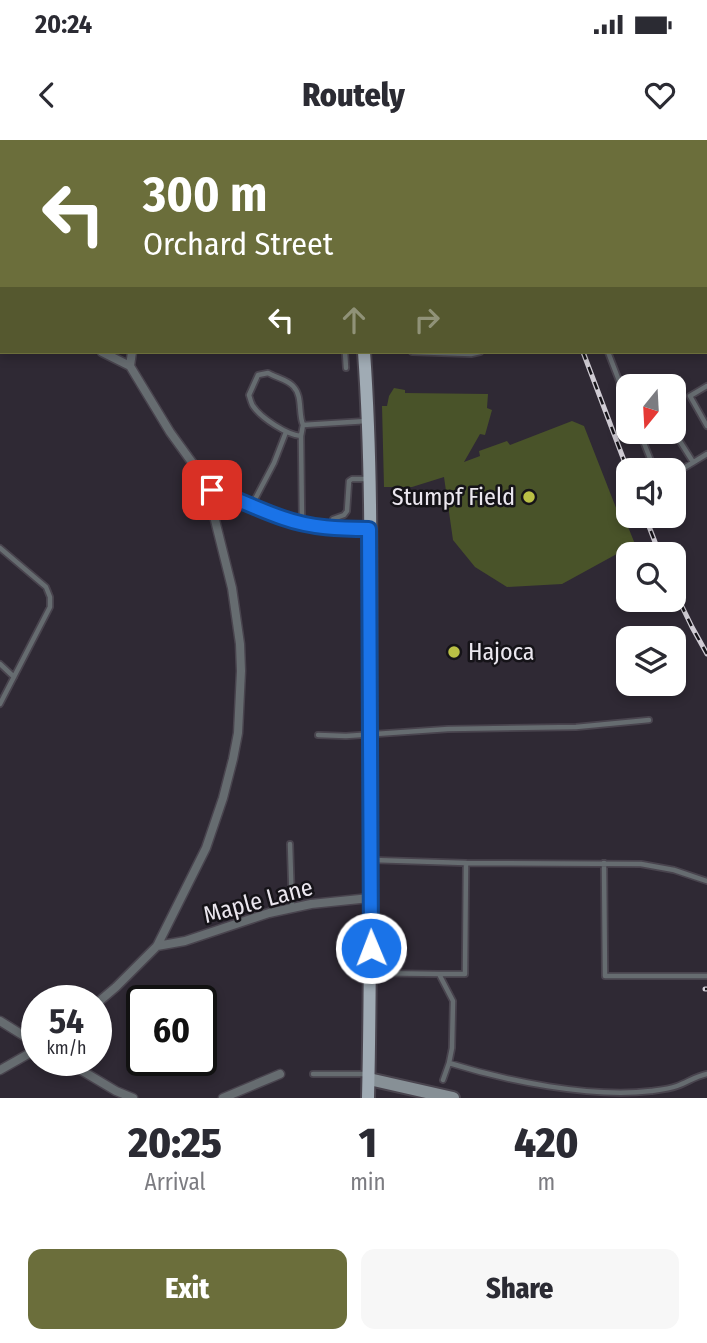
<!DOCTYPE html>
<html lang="en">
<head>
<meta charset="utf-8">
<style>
	:root { --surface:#fff; --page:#f7f7f7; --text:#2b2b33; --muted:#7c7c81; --accent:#6b6e3b }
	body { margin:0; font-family:"Fira Sans Condensed",sans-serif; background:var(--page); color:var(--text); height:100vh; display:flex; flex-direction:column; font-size:26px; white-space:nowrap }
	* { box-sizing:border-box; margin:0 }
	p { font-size:23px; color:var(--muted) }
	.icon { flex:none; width:38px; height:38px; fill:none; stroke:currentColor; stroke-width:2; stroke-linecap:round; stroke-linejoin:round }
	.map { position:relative; height:958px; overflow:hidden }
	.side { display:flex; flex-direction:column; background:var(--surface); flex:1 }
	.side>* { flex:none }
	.hud { position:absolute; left:0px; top:0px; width:707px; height:214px; box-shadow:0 4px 10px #0003; background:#6b6e3b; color:#fff; overflow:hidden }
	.needle { width:46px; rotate:198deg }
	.tools { position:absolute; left:616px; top:234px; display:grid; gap:14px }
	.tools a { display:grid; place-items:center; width:70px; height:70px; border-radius:14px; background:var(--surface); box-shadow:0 4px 10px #0003; font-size:35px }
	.speed { position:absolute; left:21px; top:845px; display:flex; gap:14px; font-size:35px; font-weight:700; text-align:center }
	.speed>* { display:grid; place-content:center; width:91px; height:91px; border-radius:50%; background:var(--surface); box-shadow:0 4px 10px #0003; line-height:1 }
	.speed small { font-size:18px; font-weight:400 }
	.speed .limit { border:4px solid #111; border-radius:10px; background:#fff; color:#111 }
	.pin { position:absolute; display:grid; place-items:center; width:60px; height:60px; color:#fff; margin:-30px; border-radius:14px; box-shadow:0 4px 10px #0006 }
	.me { position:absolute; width:77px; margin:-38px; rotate:359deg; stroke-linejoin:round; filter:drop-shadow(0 0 5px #0008) }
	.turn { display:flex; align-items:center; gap:24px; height:147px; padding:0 28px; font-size:32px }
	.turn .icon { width:91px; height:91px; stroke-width:2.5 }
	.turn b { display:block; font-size:49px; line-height:60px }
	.lanes { display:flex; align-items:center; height:66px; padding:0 28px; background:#0003; justify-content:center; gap:35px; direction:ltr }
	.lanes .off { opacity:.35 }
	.eta { display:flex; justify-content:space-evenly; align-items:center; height:119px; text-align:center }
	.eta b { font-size:42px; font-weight:800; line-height:49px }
	.cta { display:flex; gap:14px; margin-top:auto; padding:14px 28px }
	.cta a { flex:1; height:80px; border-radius:14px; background:var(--accent); color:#fff; font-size:28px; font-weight:800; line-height:80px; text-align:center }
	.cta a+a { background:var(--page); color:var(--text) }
	.status { display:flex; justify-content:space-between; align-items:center; height:49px; padding:0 35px; background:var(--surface); direction:ltr }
	.status svg { height:19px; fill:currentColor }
	header { display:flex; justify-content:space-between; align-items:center; height:91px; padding:0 28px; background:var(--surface); font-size:32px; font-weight:800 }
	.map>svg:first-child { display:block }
</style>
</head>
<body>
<div class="status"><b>20:24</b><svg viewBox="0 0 49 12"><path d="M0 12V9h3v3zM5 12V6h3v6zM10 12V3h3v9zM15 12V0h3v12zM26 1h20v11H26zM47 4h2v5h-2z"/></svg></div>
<header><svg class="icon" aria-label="back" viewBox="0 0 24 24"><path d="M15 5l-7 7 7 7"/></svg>Routely<svg class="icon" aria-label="heart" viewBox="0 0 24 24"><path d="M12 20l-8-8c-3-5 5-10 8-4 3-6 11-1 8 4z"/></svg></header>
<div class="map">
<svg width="707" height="958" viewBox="0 0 707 958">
	<rect width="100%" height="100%" fill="#2f2934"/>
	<!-- green -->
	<path fill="#495329" d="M394,248L405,250V253L488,254L487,268L492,270L485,295L480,294L464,322L480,316L479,311L507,301L510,305L572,281L584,286L620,378L624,377L635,404L562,444L507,447L475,427L453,400L444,337L412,347H384L382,266H387L389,256Z"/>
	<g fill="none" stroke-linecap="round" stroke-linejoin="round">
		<!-- service casing -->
		<g stroke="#49444e" stroke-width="8">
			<path id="service" d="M704,0L707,4
				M134,2L135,0
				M571,2V0
				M619,2L621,0
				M705,20L707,19
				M345,212L346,228
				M412,212L471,214L480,212
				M608,212L628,264
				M707,246L690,256L707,286
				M303,285L301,296C287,295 261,278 253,266C251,263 250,258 249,255L258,235L268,233C275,237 288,240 293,246C303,256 298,273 303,285L367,281
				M640,293L655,331
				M640,295H676L693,322
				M301,296L302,383
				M674,334L707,314
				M252,365L274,323L286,292
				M331,387L333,379L344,375L347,371L349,341L352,339H368
				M0,408L46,447L50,457V467L0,564
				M0,524L14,537
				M318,595L346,596L448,589L576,587L649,580
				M290,704L292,767
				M373,720L466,723L465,834H439
				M466,723L641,724L674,730L707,741
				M604,723L605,836H707
				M371,833L439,834L453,861L452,908L449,923
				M313,934H368
				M443,940L449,923C507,941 590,958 651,951C659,950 669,949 677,946C688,942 696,936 707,934"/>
		</g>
		<!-- minor casing -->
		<g stroke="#49444e" stroke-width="11">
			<path id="minor" d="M547,0V2
				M414,2L416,0
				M705,101L707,100
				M0,135L2,136
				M705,188L707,191
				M130,226L132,212
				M212,350C236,358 259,370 283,378C311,388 340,389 370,389
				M157,806L185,801L269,773L311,764L370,758
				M96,864L116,847L157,806L206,708L223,658L233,619L238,593L241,531L240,504L232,448L214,376L212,350L170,292L130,226L102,212
				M0,881L37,904
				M64,920L116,951L133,958
				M0,930L37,909
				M223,958L280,934"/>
		</g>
		<!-- secondary casing -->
		<g stroke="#49444e" stroke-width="16">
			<path id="secondary" d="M121,0L123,2
				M298,2L299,0
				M369,939L453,958"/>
		</g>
		<!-- primary casing -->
		<g stroke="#49444e" stroke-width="16">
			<path id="primary" d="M348,0V2
				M384,0L387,2
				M705,151H707
				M364,212C373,338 370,466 370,593C370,715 371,836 368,958"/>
		</g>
		<!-- service -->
		<use href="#service" stroke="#666c70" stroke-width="4.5"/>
		<!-- minor -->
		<use href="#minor" stroke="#666c70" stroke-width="8"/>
		<!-- secondary -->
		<use href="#secondary" stroke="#879096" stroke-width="12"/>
		<!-- primary -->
		<use href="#primary" stroke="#a0abb4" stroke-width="12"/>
		<!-- rail casing -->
		<g stroke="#d0ccd4" stroke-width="5">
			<path id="rail" d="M595,2L596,0
				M583,212L628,331
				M645,376L660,415
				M674,450L692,487L707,514
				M705,849H707"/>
		</g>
		<!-- rail -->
		<use href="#rail" stroke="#151318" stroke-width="2.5" stroke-dasharray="8" stroke-linecap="butt"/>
	</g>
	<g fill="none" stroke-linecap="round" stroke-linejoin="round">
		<!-- route casing -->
		<g stroke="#114b97" stroke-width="18">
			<path id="route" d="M212,350C236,358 259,370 283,378C311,388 340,389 369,389L371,808"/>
		</g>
		<!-- route -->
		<use href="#route" stroke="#1a73e8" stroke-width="12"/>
	</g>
	<!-- markers -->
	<g fill="#bac045" stroke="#151318" stroke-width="2.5">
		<circle cx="529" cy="357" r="7"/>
		<circle cx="454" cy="512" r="7"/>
	</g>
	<g text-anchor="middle" stroke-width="5" stroke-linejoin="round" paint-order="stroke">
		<!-- poi labels -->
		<g font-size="24" fill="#ebe7ef" stroke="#151318" text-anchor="end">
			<text x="515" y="365">Stumpf Field</text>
			<text x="468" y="520" text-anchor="start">Hajoca</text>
		</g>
		<!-- street labels -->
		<g font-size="24" fill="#ebe7ef" stroke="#151318">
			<text transform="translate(258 761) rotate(-15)" y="8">Maple Lane</text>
		</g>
	</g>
</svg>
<div class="tools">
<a><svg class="needle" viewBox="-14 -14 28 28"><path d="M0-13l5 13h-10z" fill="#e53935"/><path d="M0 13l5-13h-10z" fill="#7c7c81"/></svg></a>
<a><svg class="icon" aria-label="sound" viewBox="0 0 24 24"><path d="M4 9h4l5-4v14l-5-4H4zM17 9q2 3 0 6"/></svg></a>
<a><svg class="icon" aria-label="search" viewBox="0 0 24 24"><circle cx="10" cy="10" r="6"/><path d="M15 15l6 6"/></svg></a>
<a><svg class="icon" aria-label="layers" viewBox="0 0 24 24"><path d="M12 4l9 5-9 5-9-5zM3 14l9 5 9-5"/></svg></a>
</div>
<div class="speed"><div>54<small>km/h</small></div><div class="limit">60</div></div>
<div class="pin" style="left:212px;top:350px;background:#d93025"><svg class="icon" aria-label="arrive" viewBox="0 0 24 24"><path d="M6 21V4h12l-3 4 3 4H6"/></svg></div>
<svg class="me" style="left:371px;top:808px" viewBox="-20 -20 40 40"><circle r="17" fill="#1a73e8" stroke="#fff" stroke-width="3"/><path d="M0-11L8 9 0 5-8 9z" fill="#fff"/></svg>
<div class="hud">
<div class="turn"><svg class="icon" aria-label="left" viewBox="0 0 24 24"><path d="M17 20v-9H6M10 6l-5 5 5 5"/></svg><div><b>300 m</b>Orchard Street</div></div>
<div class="lanes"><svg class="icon" aria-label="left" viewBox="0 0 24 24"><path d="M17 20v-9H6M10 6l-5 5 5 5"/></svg><svg class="icon off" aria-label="ahead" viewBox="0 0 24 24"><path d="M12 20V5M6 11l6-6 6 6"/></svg><svg class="icon off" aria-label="right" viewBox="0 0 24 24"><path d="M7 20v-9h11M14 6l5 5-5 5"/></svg></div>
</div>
</div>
<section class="side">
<div class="eta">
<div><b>20:25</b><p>Arrival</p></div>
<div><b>1</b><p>min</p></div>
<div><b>420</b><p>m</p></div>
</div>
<div class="cta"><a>Exit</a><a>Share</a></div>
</section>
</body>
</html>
